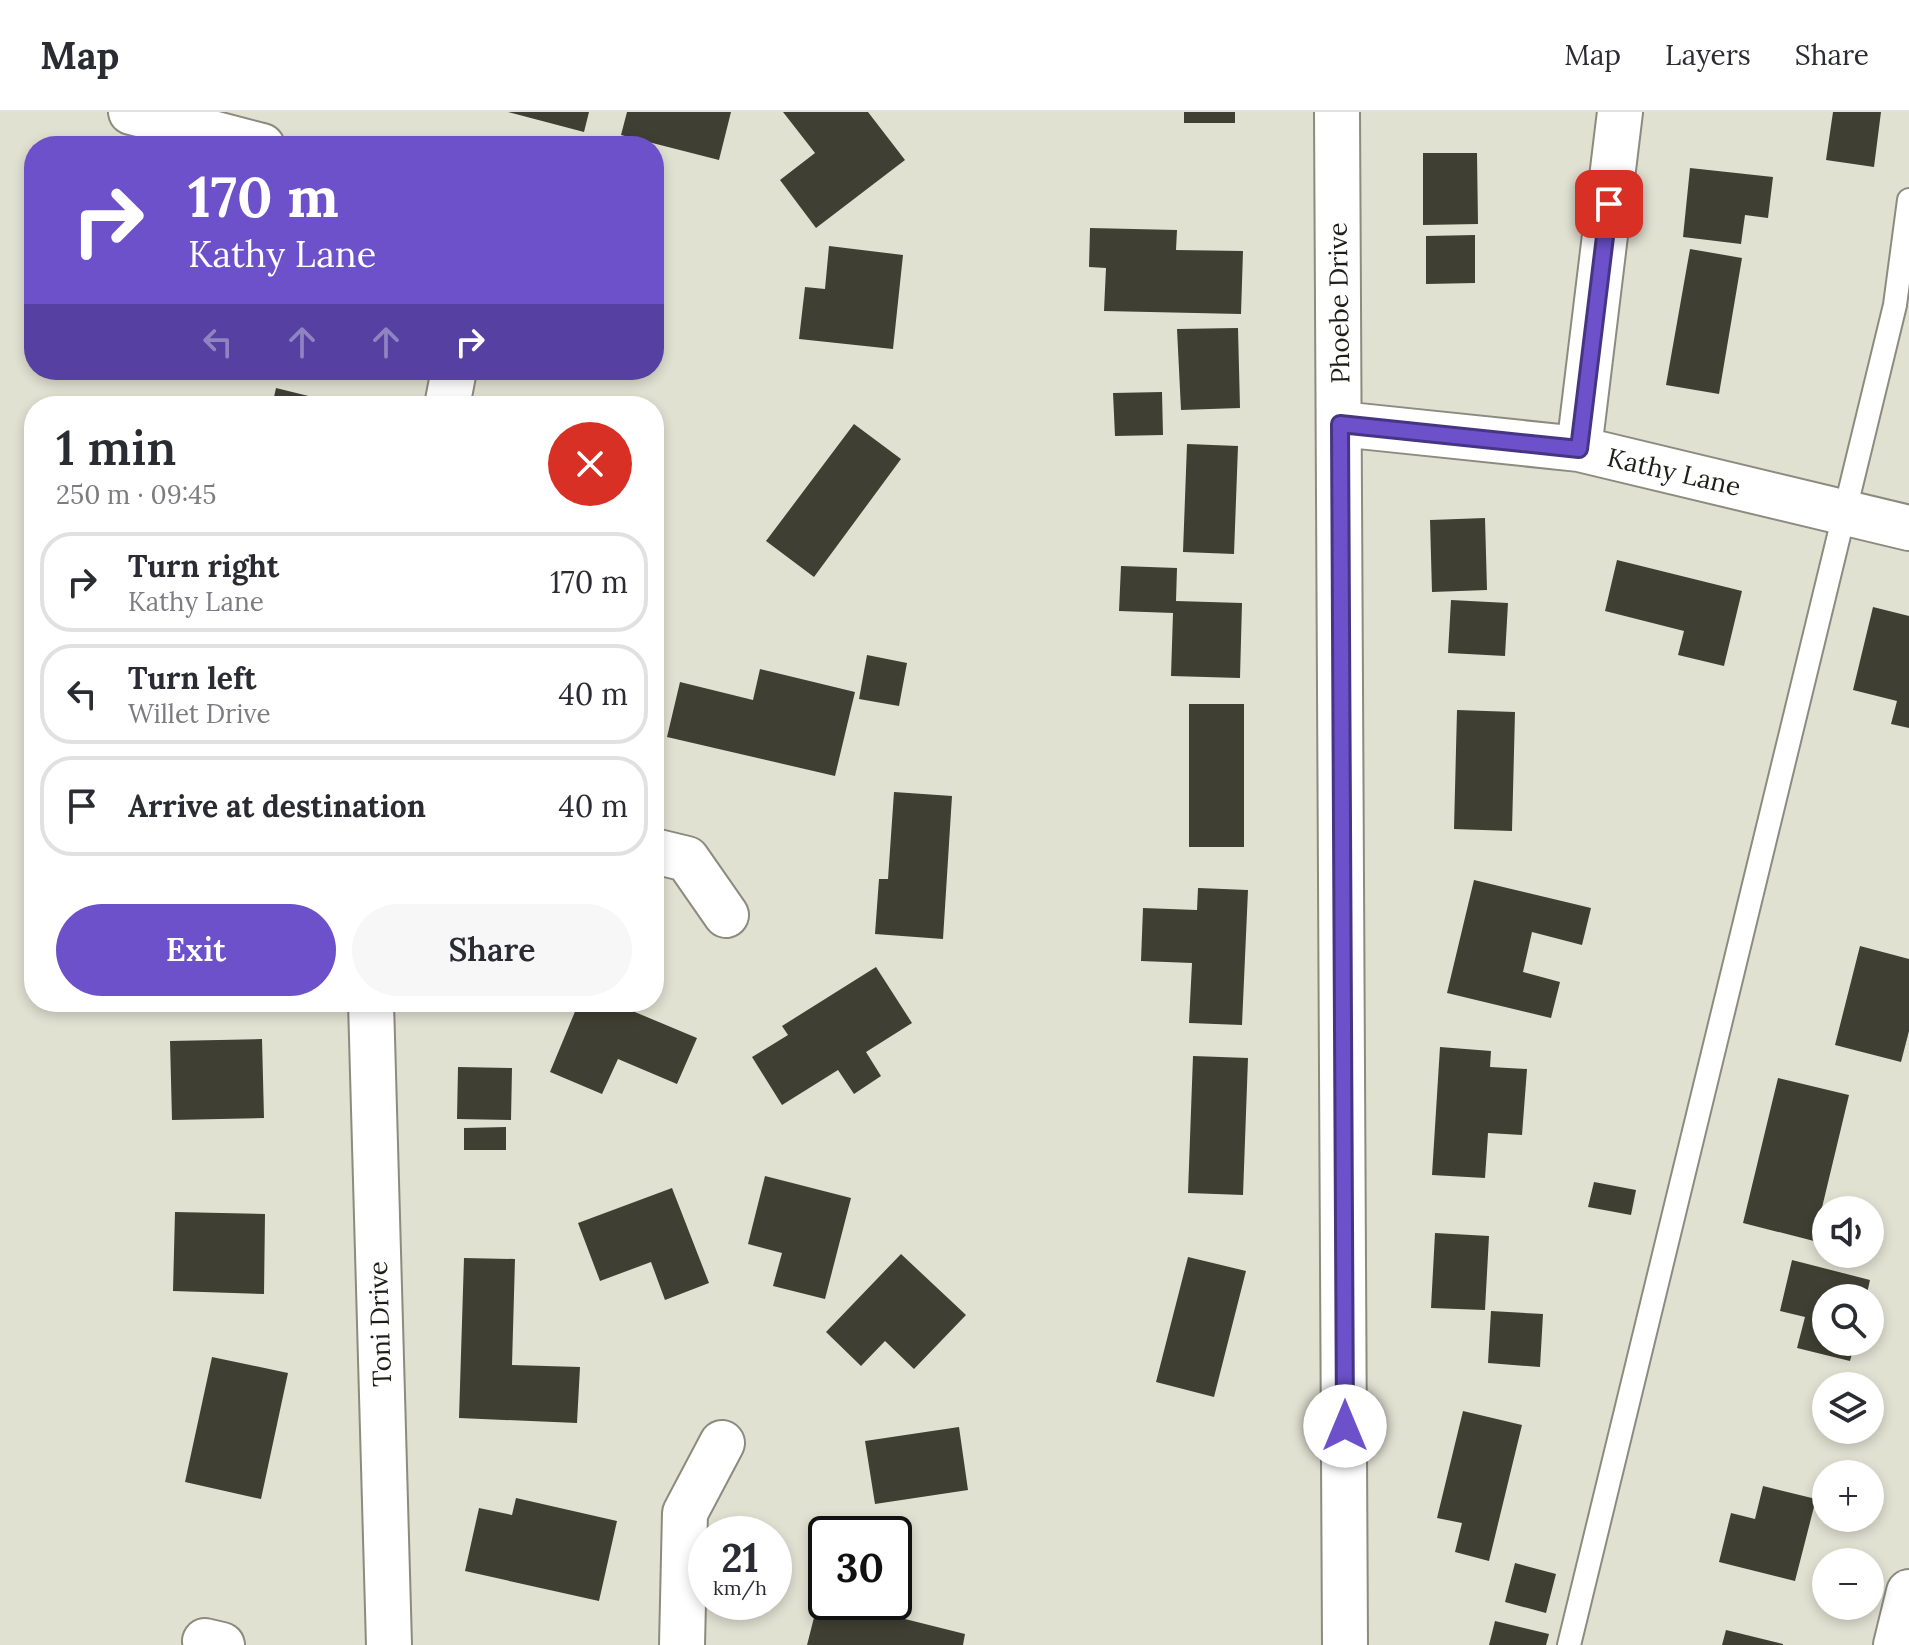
<!DOCTYPE html>
<html lang="en">
<head>
<meta charset="utf-8">
<style>
	:root { --surface:#fff; --page:#f7f7f7; --text:#2b2b33; --muted:#7c7c81; --line:#e1e1e2; --accent:#6c51ca }
	body { margin:0; font-family:Lora,serif; background:var(--page); color:var(--text); height:100vh; display:flex; flex-direction:column; font-size:30px; white-space:nowrap }
	* { box-sizing:border-box; margin:0 }
	p { font-size:26px; color:var(--muted) }
	.icon { flex:none; width:44px; height:44px; fill:none; stroke:currentColor; stroke-width:2; stroke-linecap:round; stroke-linejoin:round }
	.map { position:relative; flex:1; overflow:hidden }
	.side { position:absolute; left:24px; top:284px; width:640px; height:616px; display:flex; flex-direction:column; background:var(--surface); border-radius:32px; box-shadow:0 4px 12px #0003 }
	.side>* { flex:none }
	.banner { position:absolute; left:24px; top:24px; width:640px; height:244px; border-radius:32px; box-shadow:0 4px 12px #0003; background:#6c51ca; color:#fff; overflow:hidden }
	.controls { position:absolute; left:1812px; top:1084px; display:grid; gap:16px }
	.controls a { display:grid; place-items:center; width:72px; height:72px; border-radius:50%; background:var(--surface); box-shadow:0 4px 12px #0003; font-size:40px }
	.speed { position:absolute; left:688px; top:1404px; display:flex; gap:16px; font-size:40px; font-weight:700; text-align:center }
	.speed>* { display:grid; place-content:center; width:104px; height:104px; border-radius:50%; background:var(--surface); box-shadow:0 4px 12px #0003; line-height:1 }
	.speed small { font-size:20px; font-weight:400 }
	.speed .limit { border:4px solid #111; border-radius:12px; background:#fff; color:#111 }
	.pin { position:absolute; display:grid; place-items:center; width:68px; height:68px; color:#fff; margin:-34px; border-radius:16px; box-shadow:0 4px 12px #0006 }
	.me { position:absolute; width:88px; margin:-44px; rotate:0deg; stroke-linejoin:round; filter:drop-shadow(0 0 6px #0008) }
	.turn { display:flex; align-items:center; gap:28px; height:168px; padding:0 32px; font-size:36px }
	.turn .icon { width:104px; height:104px; stroke-width:2.5 }
	.turn b { display:block; font-size:56px; line-height:68px }
	.lanes { display:flex; align-items:center; height:76px; padding:0 32px; background:#0003; justify-content:center; gap:40px; direction:ltr }
	.lanes .off { opacity:.35 }
	.round { display:grid; place-items:center; flex:none; width:84px; height:84px; border-radius:42px; background:var(--page) }
	.head { display:flex; align-items:center; justify-content:space-between; height:136px; padding:0 32px }
	h1 { font-size:48px; font-weight:600; line-height:60px }
	.cta { display:flex; gap:16px; margin-top:auto; padding:16px 32px }
	.cta a { flex:1; height:92px; border-radius:48px; background:var(--accent); color:#fff; font-size:32px; font-weight:600; line-height:92px; text-align:center }
	.cta a+a { background:var(--page); color:var(--text) }
	ul { padding:0; list-style:none }
	li { display:flex; align-items:center; gap:24px; height:100px; margin:0 16px 12px; padding:0 16px; border:4px solid var(--line); border-radius:32px }
	li div { flex:1 }
	li b { display:block; font-size:30px }
	li em { font-style:normal }
	header { display:flex; align-items:center; gap:48px; box-sizing:border-box; height:112px; padding:0 40px; background:var(--surface); border-bottom:2px solid var(--line) }
	header strong { font-size:38px }
	nav { display:flex; gap:44px; margin-inline-start:auto; font-size:28px }
	.map>svg:first-child { display:block }
</style>
</head>
<body>
<header>
<strong>Map</strong>
<nav><a>Map</a><a>Layers</a><a>Share</a></nav>
</header>
<div class="map">
<svg width="1909" height="1533" viewBox="0 0 1909 1533">
	<rect width="100%" height="100%" fill="#e1e1d2"/>
	<!-- building -->
	<path fill="#3f4033" d="M508,0H589L584,20Z
		M627,0H731L719,48L621,23Z
		M783,0H868L905,48L816,116L780,68L815,41Z
		M1184,0H1235V11H1184Z
		M1833,0H1881L1874,55L1826,48Z
		M1423,41H1477L1478,112L1423,113Z
		M1690,56L1773,65L1768,106L1745,103L1741,132L1683,125Z
		M1090,116L1177,118L1176,138L1243,139L1241,202L1104,199L1106,156L1089,155Z
		M1475,123V171L1426,172V124Z
		M829,134L903,143L893,237L799,227L805,175L825,177Z
		M1690,137L1742,146L1719,282L1666,273Z
		M1238,216L1240,296L1181,298L1177,217Z
		M276,276L345,293V294H272Z
		M1162,280L1163,323L1115,324L1113,281Z
		M854,312L901,347L814,465L766,429Z
		M1187,332L1238,334L1234,442L1183,440Z
		M1485,406L1487,478L1432,480L1430,408Z
		M654,414L662,416L655,447H654Z
		M1617,448L1742,479L1724,554L1678,543L1684,519L1605,499Z
		M1121,454L1177,456L1176,489L1242,491L1240,566L1171,564L1173,501L1119,499Z
		M1451,488L1508,491L1505,544L1448,541Z
		M1873,495L1909,504V616L1891,612L1897,589L1853,578Z
		M867,543L907,551L899,594L859,587Z
		M760,557L855,580L835,664L667,625L680,570L753,588Z
		M1189,592H1244V735H1189Z
		M1457,598L1515,600L1512,719L1454,717Z
		M894,680L952,684L943,827L875,822L879,767H888Z
		M1474,768L1591,796L1582,833L1532,820L1523,860L1560,870L1551,906L1447,881Z
		M1198,776L1248,778L1242,913L1189,911L1192,851L1141,849L1143,796L1197,798Z
		M1860,834L1909,847V919L1901,950L1835,933Z
		M876,855L912,911L866,940L881,964L854,982L838,958L782,993L752,945L788,923L782,914Z
		M579,890H611L697,926L677,972L618,947L602,982L550,960Z
		M262,927L264,1006L172,1008L170,929Z
		M1440,935L1491,939L1490,955L1527,957L1522,1023L1488,1021L1485,1066L1432,1063Z
		M1193,944L1248,946L1243,1083L1188,1081Z
		M458,955L512,956L511,1008L457,1007Z
		M1778,966L1849,983L1814,1129L1743,1111Z
		M506,1015V1038H464V1016Z
		M765,1064L851,1086L825,1187L773,1174L782,1141L748,1132Z
		M1594,1070L1636,1078L1631,1103L1588,1095Z
		M672,1076L709,1171L665,1188L651,1150L600,1169L578,1111Z
		M175,1100L265,1102L264,1182L173,1179Z
		M1435,1121L1489,1124L1485,1198L1431,1196Z
		M901,1142L966,1203L914,1257L885,1229L861,1254L826,1220Z
		M1188,1145L1246,1159L1214,1285L1156,1270Z
		M464,1146L515,1147L512,1253L580,1255L577,1311L459,1306Z
		M1792,1148L1870,1168L1866,1186H1826V1230H1855L1850,1249L1797,1236L1805,1205L1780,1199Z
		M1491,1199L1543,1202L1540,1255L1488,1251Z
		M212,1245L288,1261L261,1387L185,1370Z
		M1463,1299L1522,1313L1489,1449L1455,1440L1462,1411L1437,1406Z
		M959,1315L968,1378L875,1392L865,1329Z
		M1763,1374L1816,1387L1795,1469L1719,1450L1731,1401L1755,1407Z
		M516,1386L617,1409L599,1489L465,1459L479,1396L512,1403Z
		M1515,1451L1556,1462L1546,1501L1505,1490Z
		M819,1486L826,1487V1490H837L965,1522L963,1533H807Z
		M1495,1509L1549,1522L1546,1533H1489Z
		M1726,1518L1783,1532V1533H1722Z"/>
	<g fill="none" stroke-linecap="round" stroke-linejoin="round">
		<!-- service casing -->
		<g stroke="#8b8b7e" stroke-width="26">
			<path id="service" d="M1569,1533L1895,193L1909,88"/>
		</g>
		<!-- minor casing -->
		<g stroke="#8b8b7e" stroke-width="48">
			<path id="minor" d="M131,0L262,34
				M1337,0L1345,1533
				M447,294L454,258
				M1340,312L1579,337L1909,416
				M1579,337L1620,0
				M654,739L687,747L726,803
				M371,890L389,1533
				M205,1529L222,1533
				M682,1533L685,1401L722,1331"/>
		</g>
		<!-- tertiary casing -->
		<g stroke="#8b8b7e" stroke-width="48">
			<path id="tertiary" d="M1896,1533L1909,1480"/>
		</g>
		<!-- service -->
		<use href="#service" stroke="#fff" stroke-width="22"/>
		<!-- minor -->
		<use href="#minor" stroke="#fff" stroke-width="44"/>
		<!-- tertiary -->
		<use href="#tertiary" stroke="#fff" stroke-width="44"/>
	</g>
	<g fill="none" stroke-linecap="round" stroke-linejoin="round">
		<!-- route casing -->
		<g stroke="#463583" stroke-width="20">
			<path id="route" d="M1345,1314L1340,312L1579,337L1609,92"/>
		</g>
		<!-- route -->
		<use href="#route" stroke="#6c51ca" stroke-width="14"/>
	</g>
	<g text-anchor="middle" stroke-width="8" stroke-linejoin="round" paint-order="stroke">
		<!-- street labels -->
		<g font-size="26" fill="#1d1e18" stroke="#fff">
			<text transform="translate(1339 191) rotate(-91)" y="9">Phoebe Drive</text>
			<text transform="translate(1674 360) rotate(13)" y="9">Kathy Lane</text>
			<text transform="translate(380 1212) rotate(-92)" y="9">Toni Drive</text>
		</g>
	</g>
</svg>
<div class="controls">
<a><svg class="icon" aria-label="sound" viewBox="0 0 24 24"><path d="M4 9h4l5-4v14l-5-4H4zM17 9q2 3 0 6"/></svg></a>
<a><svg class="icon" aria-label="search" viewBox="0 0 24 24"><circle cx="10" cy="10" r="6"/><path d="M15 15l6 6"/></svg></a>
<a><svg class="icon" aria-label="layers" viewBox="0 0 24 24"><path d="M12 4l9 5-9 5-9-5zM3 14l9 5 9-5"/></svg></a>
<a>+</a>
<a>−</a>
</div>
<div class="speed"><div>21<small>km/h</small></div><div class="limit">30</div></div>
<div class="pin" style="left:1609px;top:92px;background:#d93025"><svg class="icon" aria-label="arrive" viewBox="0 0 24 24"><path d="M6 21V4h12l-3 4 3 4H6"/></svg></div>
<svg class="me" style="left:1345px;top:1314px" viewBox="-20 -20 40 40"><circle r="19" fill="#fff"/><path d="M0-13L10 11 0 6-10 11z" fill="#6c51ca"/></svg>
<div class="banner">
<div class="turn"><svg class="icon" aria-label="right" viewBox="0 0 24 24"><path d="M7 20v-9h11M14 6l5 5-5 5"/></svg><div><b>170 m</b>Kathy Lane</div></div>
<div class="lanes"><svg class="icon off" aria-label="left" viewBox="0 0 24 24"><path d="M17 20v-9H6M10 6l-5 5 5 5"/></svg><svg class="icon off" aria-label="ahead" viewBox="0 0 24 24"><path d="M12 20V5M6 11l6-6 6 6"/></svg><svg class="icon off" aria-label="ahead" viewBox="0 0 24 24"><path d="M12 20V5M6 11l6-6 6 6"/></svg><svg class="icon" aria-label="right" viewBox="0 0 24 24"><path d="M7 20v-9h11M14 6l5 5-5 5"/></svg></div>
</div>
<section class="side">
<div class="head"><div><h1>1 min</h1><p>250 m · 09:45</p></div><a class="round" style="background:#d93025;color:#fff"><svg class="icon" aria-label="close" viewBox="0 0 24 24"><path d="M6 6l12 12M18 6L6 18"/></svg></a></div>
<ul>
<li><svg class="icon" aria-label="right" viewBox="0 0 24 24"><path d="M7 20v-9h11M14 6l5 5-5 5"/></svg><div><b>Turn right</b><p>Kathy Lane</p></div><em>170 m</em></li>
<li><svg class="icon" aria-label="left" viewBox="0 0 24 24"><path d="M17 20v-9H6M10 6l-5 5 5 5"/></svg><div><b>Turn left</b><p>Willet Drive</p></div><em>40 m</em></li>
<li><svg class="icon" aria-label="arrive" viewBox="0 0 24 24"><path d="M6 21V4h12l-3 4 3 4H6"/></svg><div><b>Arrive at destination</b></div><em>40 m</em></li>
</ul>
<div class="cta"><a>Exit</a><a>Share</a></div>
</section>
</div>
</body>
</html>
